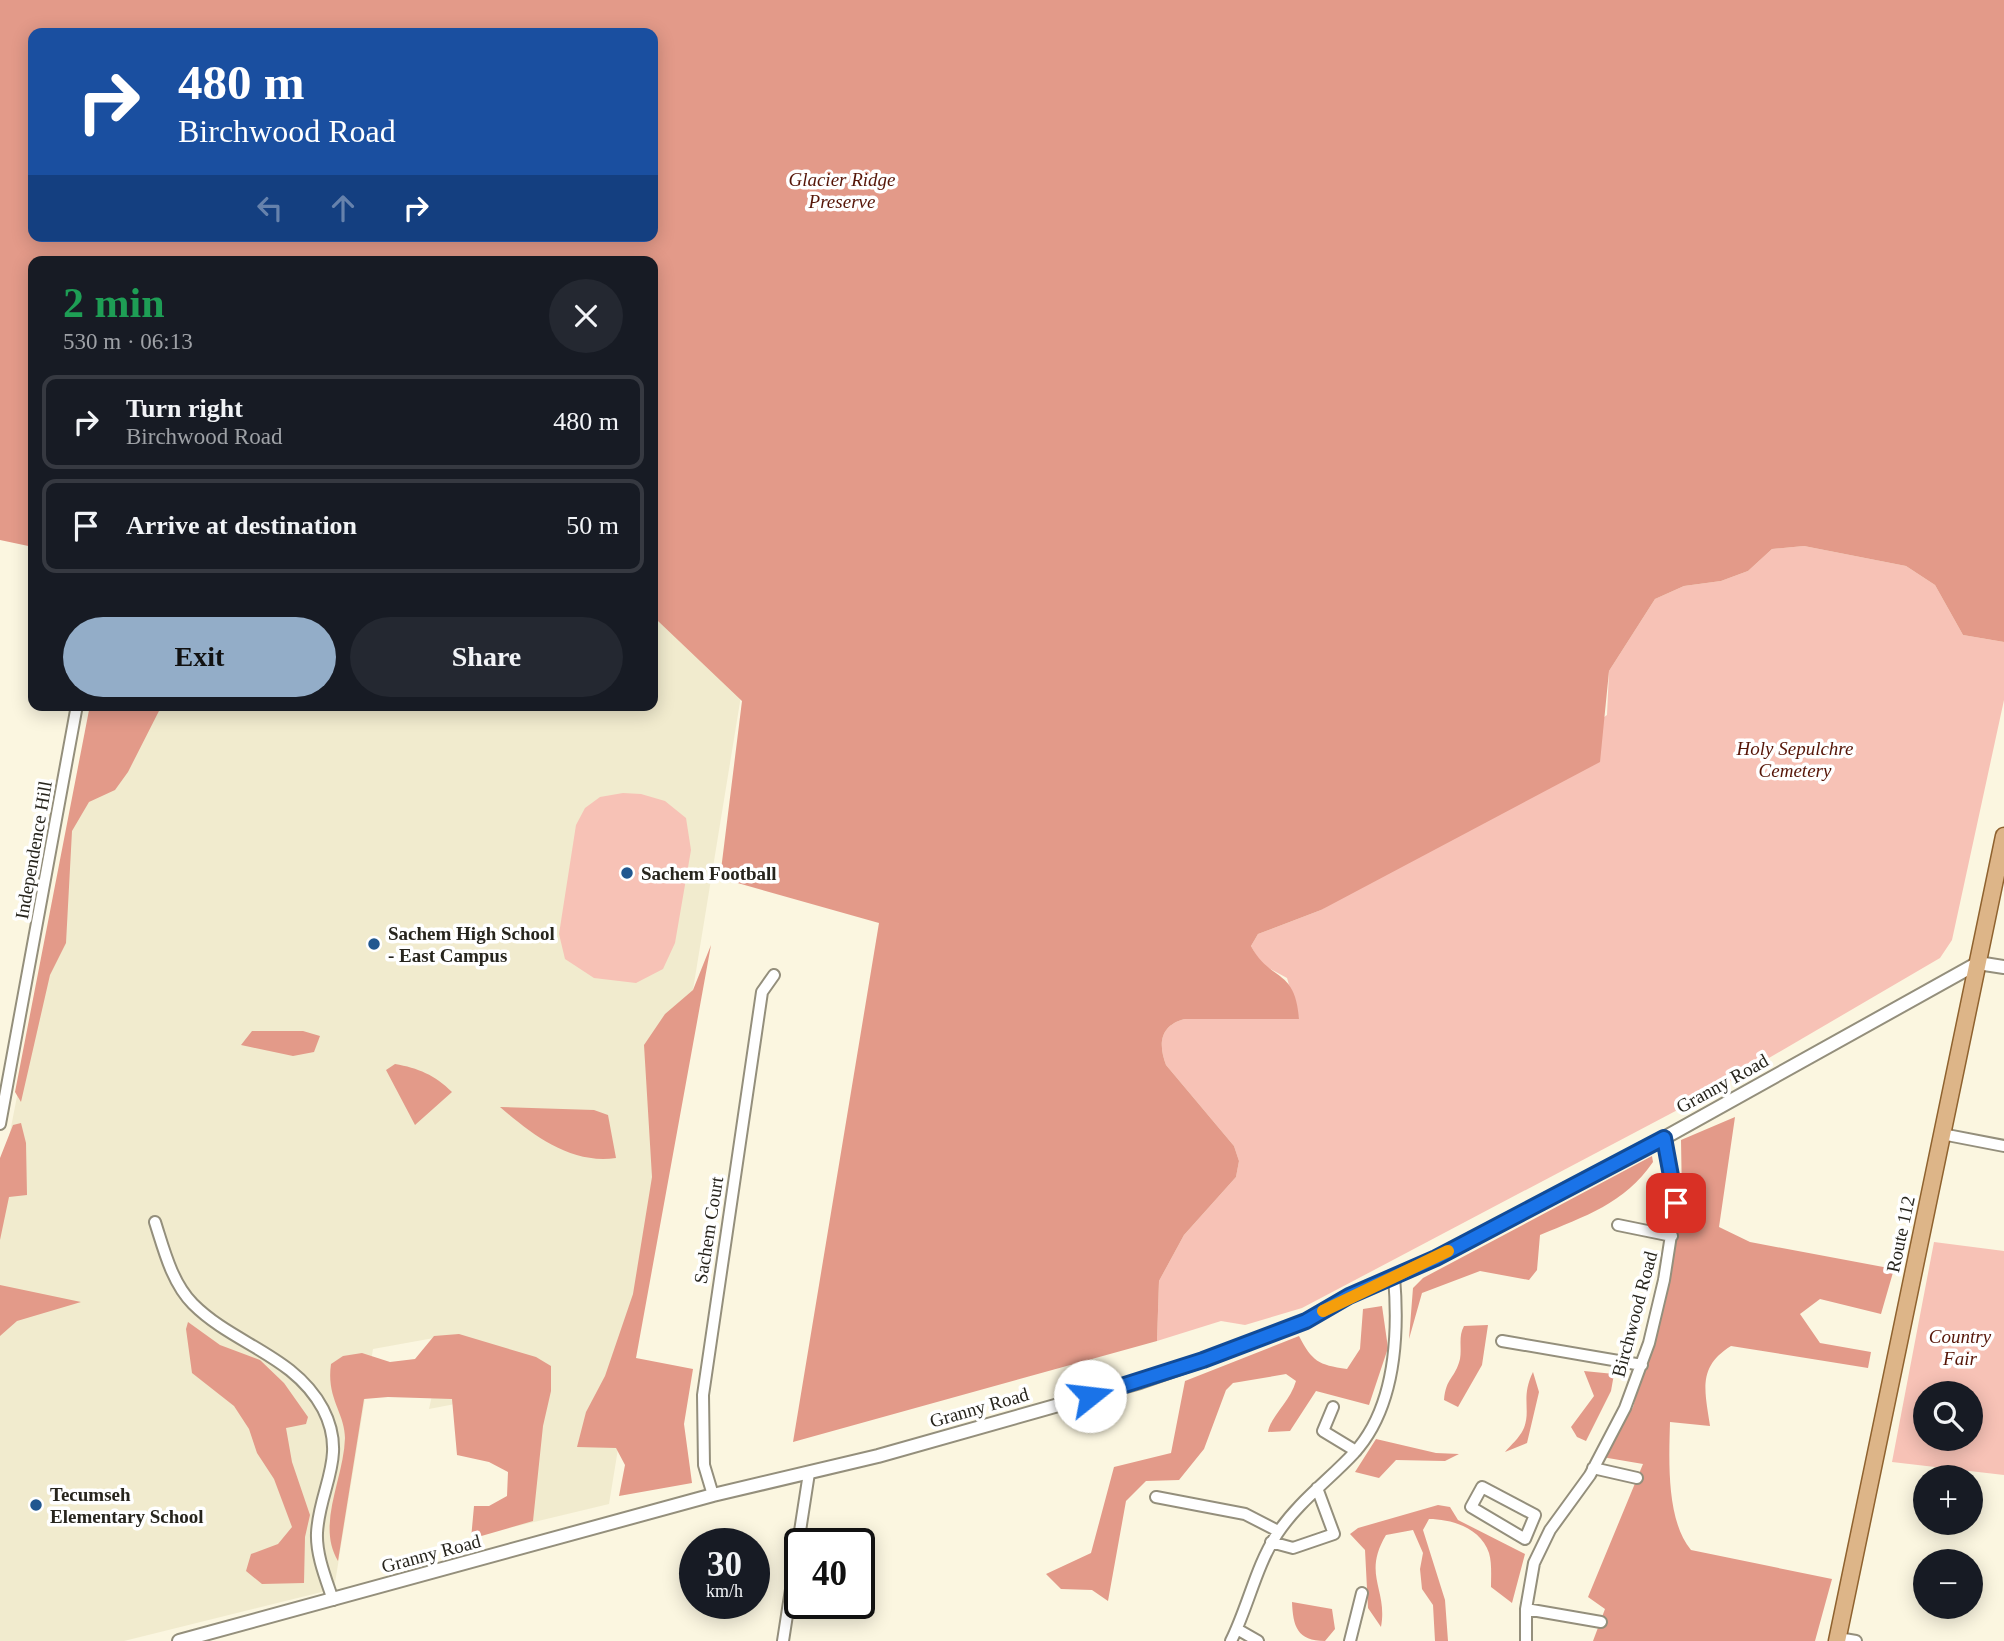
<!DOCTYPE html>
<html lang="en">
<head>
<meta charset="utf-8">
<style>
	:root { --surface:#171b24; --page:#242831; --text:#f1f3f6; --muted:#9ea1a6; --line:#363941; --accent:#93adc8 }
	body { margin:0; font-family:"Times New Roman",serif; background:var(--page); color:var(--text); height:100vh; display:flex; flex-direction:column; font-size:26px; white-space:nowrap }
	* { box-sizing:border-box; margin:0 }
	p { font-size:23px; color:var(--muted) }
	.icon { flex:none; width:38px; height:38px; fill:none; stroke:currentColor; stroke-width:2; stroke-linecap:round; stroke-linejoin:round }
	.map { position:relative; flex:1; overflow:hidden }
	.details { position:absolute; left:28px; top:256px; width:630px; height:455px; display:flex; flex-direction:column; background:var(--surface); border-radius:14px; box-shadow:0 4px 18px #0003 }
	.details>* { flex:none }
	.guide { position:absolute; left:28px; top:28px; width:630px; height:214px; border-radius:14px; box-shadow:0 4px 18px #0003; background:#1a4fa0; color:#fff; overflow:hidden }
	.tools { position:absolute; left:1913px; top:1381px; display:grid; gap:14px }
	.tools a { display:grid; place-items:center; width:70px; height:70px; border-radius:50%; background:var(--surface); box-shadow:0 4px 18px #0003; font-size:35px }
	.speed { position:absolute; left:679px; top:1528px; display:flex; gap:14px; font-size:35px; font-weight:700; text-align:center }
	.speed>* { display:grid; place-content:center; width:91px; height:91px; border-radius:50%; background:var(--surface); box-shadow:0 4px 18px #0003; line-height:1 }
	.speed small { font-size:18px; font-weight:400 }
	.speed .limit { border:4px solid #111; border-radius:10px; background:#fff; color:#111 }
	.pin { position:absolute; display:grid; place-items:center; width:60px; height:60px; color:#fff; margin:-30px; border-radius:14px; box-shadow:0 4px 10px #0006 }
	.me { position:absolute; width:77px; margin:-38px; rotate:74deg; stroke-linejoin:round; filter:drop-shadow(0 0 5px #0008) }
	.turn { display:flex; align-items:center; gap:24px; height:147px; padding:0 35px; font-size:32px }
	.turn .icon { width:91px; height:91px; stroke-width:2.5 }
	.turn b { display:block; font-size:49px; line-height:60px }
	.lanes { display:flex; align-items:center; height:66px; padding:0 35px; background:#0003; justify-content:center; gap:35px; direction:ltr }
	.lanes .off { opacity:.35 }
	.round { display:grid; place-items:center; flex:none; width:74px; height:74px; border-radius:37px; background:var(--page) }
	.headline { display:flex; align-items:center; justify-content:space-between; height:119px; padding:0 35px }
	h1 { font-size:42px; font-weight:800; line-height:52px; color:#1e9e55 }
	.action { display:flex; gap:14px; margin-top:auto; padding:14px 35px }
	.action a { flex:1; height:80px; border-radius:42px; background:var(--accent); color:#111; font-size:28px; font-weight:800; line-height:80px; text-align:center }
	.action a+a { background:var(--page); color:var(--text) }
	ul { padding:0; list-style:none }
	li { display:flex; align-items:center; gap:21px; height:94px; margin:0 14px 10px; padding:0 21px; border:4px solid var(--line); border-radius:14px }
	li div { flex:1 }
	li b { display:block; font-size:26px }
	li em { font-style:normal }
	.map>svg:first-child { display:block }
</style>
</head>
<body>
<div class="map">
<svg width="2004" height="1641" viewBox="0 0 2004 1641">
	<rect width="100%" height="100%" fill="#fbf6e0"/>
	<!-- built -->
	<path fill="#f1ebce" d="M653,528L764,555L609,1504L509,1528L528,1390L429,1409L445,1336L373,1349L334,1589L124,1641H0V1183L94,705H653Z"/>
	<!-- green -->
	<path fill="#f7c2b6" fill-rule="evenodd" d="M1804,546L1906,566L1935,585L1963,635L2004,642V700L1952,940L1940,958L1704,1096L1302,1308L1245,1325L1221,1321L1157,1341L1159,1281L1184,1235L1236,1177L1239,1161L1234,1146L1166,1065C1158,1044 1160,1025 1185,1019H1299L1287,978L1261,964L1251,946L1258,934L1321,910L1607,715L1609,671L1655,599L1684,586L1721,581L1748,571L1772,549Z
		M623,793L641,794L665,801L686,818L691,850L675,943L663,969L636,983L594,978L565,959L559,934L576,825L585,808L600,797Z
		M1934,1242L2004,1251V1475L1892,1462ZM1925,1393H1970V1438H1925Z"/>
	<!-- forest -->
	<path fill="#e39a89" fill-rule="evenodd" d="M0,0H2004V642L1963,635L1935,585L1906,566L1804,546L1772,549L1748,571L1721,581L1684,586L1655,599L1609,671L1600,762L1321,910L1258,934L1251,946C1271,983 1295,967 1299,1019H1185C1160,1025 1158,1044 1166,1065L1234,1146L1239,1161L1236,1177L1184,1235L1159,1281L1157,1341L793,1442L879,923L720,878L742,701L658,621H653V261H33V547L0,540ZM33,33H653V236H33Z
		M90,705H162L128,772L115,790L89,802L72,831L66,943L50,975L21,1102L15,1092Z
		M711,945L636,1358L693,1369L684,1424L692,1483L619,1496L625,1465L616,1448L577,1447L586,1412L605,1376L633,1294L652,1177L644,1045L665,1014L693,990Z
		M252,1031H303L320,1036L314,1052L293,1056L241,1045Z
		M395,1064C418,1068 435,1075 452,1092L415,1125L386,1070Z
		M500,1107L594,1110L608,1115L616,1158C571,1165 531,1134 500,1107Z
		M1735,1117L1719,1227L1750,1242L1894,1269L1881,1314L1820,1299L1800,1314L1820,1343L1871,1352L1868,1368L1731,1346C1697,1367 1705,1391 1710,1426L1670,1422C1669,1460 1666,1520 1691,1550L1832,1579L1815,1641H1593L1605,1609L1588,1597L1643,1464L1602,1457L1633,1407L1663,1298L1682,1200L1681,1140Z
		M21,1123L26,1143L27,1195L9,1197L0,1240V1158L13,1125Z
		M1652,1156L1653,1162C1624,1204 1585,1216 1540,1235L1537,1270L1529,1280L1480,1271L1422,1293L1409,1339L1413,1288L1423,1278Z
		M0,1285L81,1302L17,1321L0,1336Z
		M1382,1306L1388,1348L1369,1405L1316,1391L1290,1431L1268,1432C1270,1417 1290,1402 1296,1381L1286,1374L1233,1383L1226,1390L1204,1449L1179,1480L1146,1481L1126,1501L1108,1601L1092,1590L1061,1589L1046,1574L1091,1553L1114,1467L1171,1453L1185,1381L1299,1336C1312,1361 1318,1365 1347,1369L1360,1349L1363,1309Z
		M188,1322L220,1345L260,1360L284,1383L308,1417L306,1424L286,1428L292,1462L310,1515L305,1537L304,1583L262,1584L246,1571L251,1554L278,1544L292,1527L274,1479L257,1453L249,1429L234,1406L192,1373L186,1329Z
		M1488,1325L1482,1365L1458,1407L1444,1400C1446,1377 1455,1379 1460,1359C1462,1347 1458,1337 1464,1326Z
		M459,1334L536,1357L551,1366V1391L543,1426L533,1521L471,1539L474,1506H489L507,1496L508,1472L489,1462L457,1455L452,1399L388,1397L364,1399L338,1561C316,1524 344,1479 345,1438C345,1413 326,1398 331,1364L343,1356L362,1353L390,1362L415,1359L434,1336Z
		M1584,1371L1614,1374L1611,1391L1586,1441L1577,1437L1571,1427L1594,1396Z
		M1533,1372L1539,1392L1527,1443L1505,1452C1511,1445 1519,1438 1523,1430C1532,1411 1520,1398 1533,1372Z
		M1376,1439L1436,1453L1459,1454L1445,1461L1396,1460L1379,1478L1355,1472Z
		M1438,1505L1450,1507L1458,1520L1525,1554L1512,1603L1491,1587C1491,1577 1492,1563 1489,1553C1481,1528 1451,1519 1429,1519L1423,1530L1445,1600L1448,1641H1435L1433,1605L1422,1589L1420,1569L1423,1553L1413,1530L1386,1535C1362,1575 1388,1589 1381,1627L1368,1608L1365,1550L1350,1534L1358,1528Z
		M1292,1602L1332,1609L1335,1629L1325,1641C1297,1641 1293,1626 1292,1602Z"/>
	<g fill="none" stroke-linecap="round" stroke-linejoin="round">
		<!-- minor casing -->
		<g stroke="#948f7c" stroke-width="14">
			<path id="minor" d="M0,1124L77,705
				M1942,1134L2004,1146
				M155,1222C164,1250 172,1283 193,1304C234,1345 294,1355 323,1409C348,1457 319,1488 317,1533C316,1555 326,1579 333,1600
				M1618,1225L1672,1236
				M1502,1341L1642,1365
				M1333,1407L1323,1431L1356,1451
				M1593,1468L1637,1478
				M1482,1487L1535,1515L1525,1539L1471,1507Z
				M713,1495L704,1465L703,1395L762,992L774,975
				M1156,1497L1245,1514L1278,1531
				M1271,1542L1293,1548L1334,1534L1317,1488
				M1526,1609L1601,1622
				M1237,1629L1258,1641
				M1838,1638L1856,1641
				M783,1641L809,1473
				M1231,1641C1248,1607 1256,1566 1277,1534C1298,1502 1329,1480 1354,1453C1396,1407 1399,1335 1394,1276
				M1350,1641L1362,1593
				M1526,1641V1609L1534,1563L1550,1530L1590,1475L1625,1408L1649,1343L1664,1280L1676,1203L1664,1138"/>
		</g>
		<!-- tertiary casing -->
		<g stroke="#948f7c" stroke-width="16">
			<path id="tertiary" d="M179,1641L713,1495L878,1456L1140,1382L1212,1357L1306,1321L1349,1296L1436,1258L1664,1138L1978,963L2004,967"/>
		</g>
		<!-- primary casing -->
		<g stroke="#8f622f" stroke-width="19">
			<path id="primary" d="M1837,1641L2004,836"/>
		</g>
		<!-- minor -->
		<use href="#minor" stroke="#fff" stroke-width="10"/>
		<!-- tertiary -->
		<use href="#tertiary" stroke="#fff" stroke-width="12"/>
		<!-- primary -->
		<use href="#primary" stroke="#ddb588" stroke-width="16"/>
	</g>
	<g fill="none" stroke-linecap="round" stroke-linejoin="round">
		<!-- route casing -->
		<g stroke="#114b97" stroke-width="18">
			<path id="route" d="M1090,1396L1203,1360L1306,1321L1349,1296L1436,1258L1664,1138L1676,1203"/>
		</g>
		<!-- route -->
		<use href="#route" stroke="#1a73e8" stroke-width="12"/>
		<!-- slow -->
		<path stroke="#f59e0b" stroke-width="12" d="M1323,1311L1448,1251"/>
	</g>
	<!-- markers -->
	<g fill="#21578f" stroke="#fff" stroke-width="2.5">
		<circle cx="627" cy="873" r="7"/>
		<circle cx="374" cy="944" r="7"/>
		<circle cx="36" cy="1505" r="7"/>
	</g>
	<g text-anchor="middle" stroke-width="7" stroke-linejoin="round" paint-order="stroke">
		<!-- park labels -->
		<g font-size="19" font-style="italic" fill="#561608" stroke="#fff">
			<text x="842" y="186">Glacier Ridge<tspan x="842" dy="22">Preserve</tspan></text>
			<text x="1795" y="755">Holy Sepulchre<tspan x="1795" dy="22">Cemetery</tspan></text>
			<text x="1960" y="1343">Country<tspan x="1960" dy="22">Fair</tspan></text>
		</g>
		<!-- street labels -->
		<g font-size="19" fill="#27251d" stroke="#fff">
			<text transform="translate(33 850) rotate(-80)" y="7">Independence Hill</text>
			<text transform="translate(1722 1083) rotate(-29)" y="7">Granny Road</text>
			<text transform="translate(708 1230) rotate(-81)" y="7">Sachem Court</text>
			<text transform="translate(1900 1234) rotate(-78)" y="7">Route 112</text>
			<text transform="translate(1634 1314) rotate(-75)" y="7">Birchwood Road</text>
			<text transform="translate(979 1407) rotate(-16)" y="7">Granny Road</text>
			<text transform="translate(431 1553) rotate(-15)" y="7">Granny Road</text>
		</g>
		<!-- poi labels -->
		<g font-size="19" font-weight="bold" fill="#27251d" stroke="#fff" text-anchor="start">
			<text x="641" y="880">Sachem Football</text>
			<text x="388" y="940">Sachem High School<tspan x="388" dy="22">- East Campus</tspan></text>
			<text x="50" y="1501">Tecumseh<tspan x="50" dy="22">Elementary School</tspan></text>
		</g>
	</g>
</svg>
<div class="tools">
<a><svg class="icon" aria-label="search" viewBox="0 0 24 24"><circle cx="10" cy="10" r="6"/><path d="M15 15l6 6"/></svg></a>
<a>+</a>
<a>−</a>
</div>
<div class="speed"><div>30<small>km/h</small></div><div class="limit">40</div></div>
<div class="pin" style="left:1676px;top:1203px;background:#d93025"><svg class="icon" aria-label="arrive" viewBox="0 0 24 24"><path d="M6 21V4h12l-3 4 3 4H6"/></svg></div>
<svg class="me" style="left:1090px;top:1396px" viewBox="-20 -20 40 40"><circle r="19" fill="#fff"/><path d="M0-13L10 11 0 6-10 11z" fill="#1a73e8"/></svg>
<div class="guide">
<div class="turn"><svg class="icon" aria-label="right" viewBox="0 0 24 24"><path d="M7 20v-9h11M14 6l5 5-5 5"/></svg><div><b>480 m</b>Birchwood Road</div></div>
<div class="lanes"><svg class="icon off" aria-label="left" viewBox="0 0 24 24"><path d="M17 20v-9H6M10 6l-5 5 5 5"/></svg><svg class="icon off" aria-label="ahead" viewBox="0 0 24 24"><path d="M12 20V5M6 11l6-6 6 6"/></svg><svg class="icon" aria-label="right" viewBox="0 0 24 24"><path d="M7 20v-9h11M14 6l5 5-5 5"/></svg></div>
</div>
<section class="details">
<div class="headline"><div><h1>2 min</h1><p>530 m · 06:13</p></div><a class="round"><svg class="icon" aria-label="close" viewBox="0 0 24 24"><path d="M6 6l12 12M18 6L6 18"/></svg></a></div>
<ul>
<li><svg class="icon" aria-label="right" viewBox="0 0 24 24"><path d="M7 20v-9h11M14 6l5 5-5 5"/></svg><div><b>Turn right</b><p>Birchwood Road</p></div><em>480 m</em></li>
<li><svg class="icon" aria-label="arrive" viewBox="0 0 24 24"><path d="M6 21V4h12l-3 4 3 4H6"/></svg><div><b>Arrive at destination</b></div><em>50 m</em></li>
</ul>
<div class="action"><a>Exit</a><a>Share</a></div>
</section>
</div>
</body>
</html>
